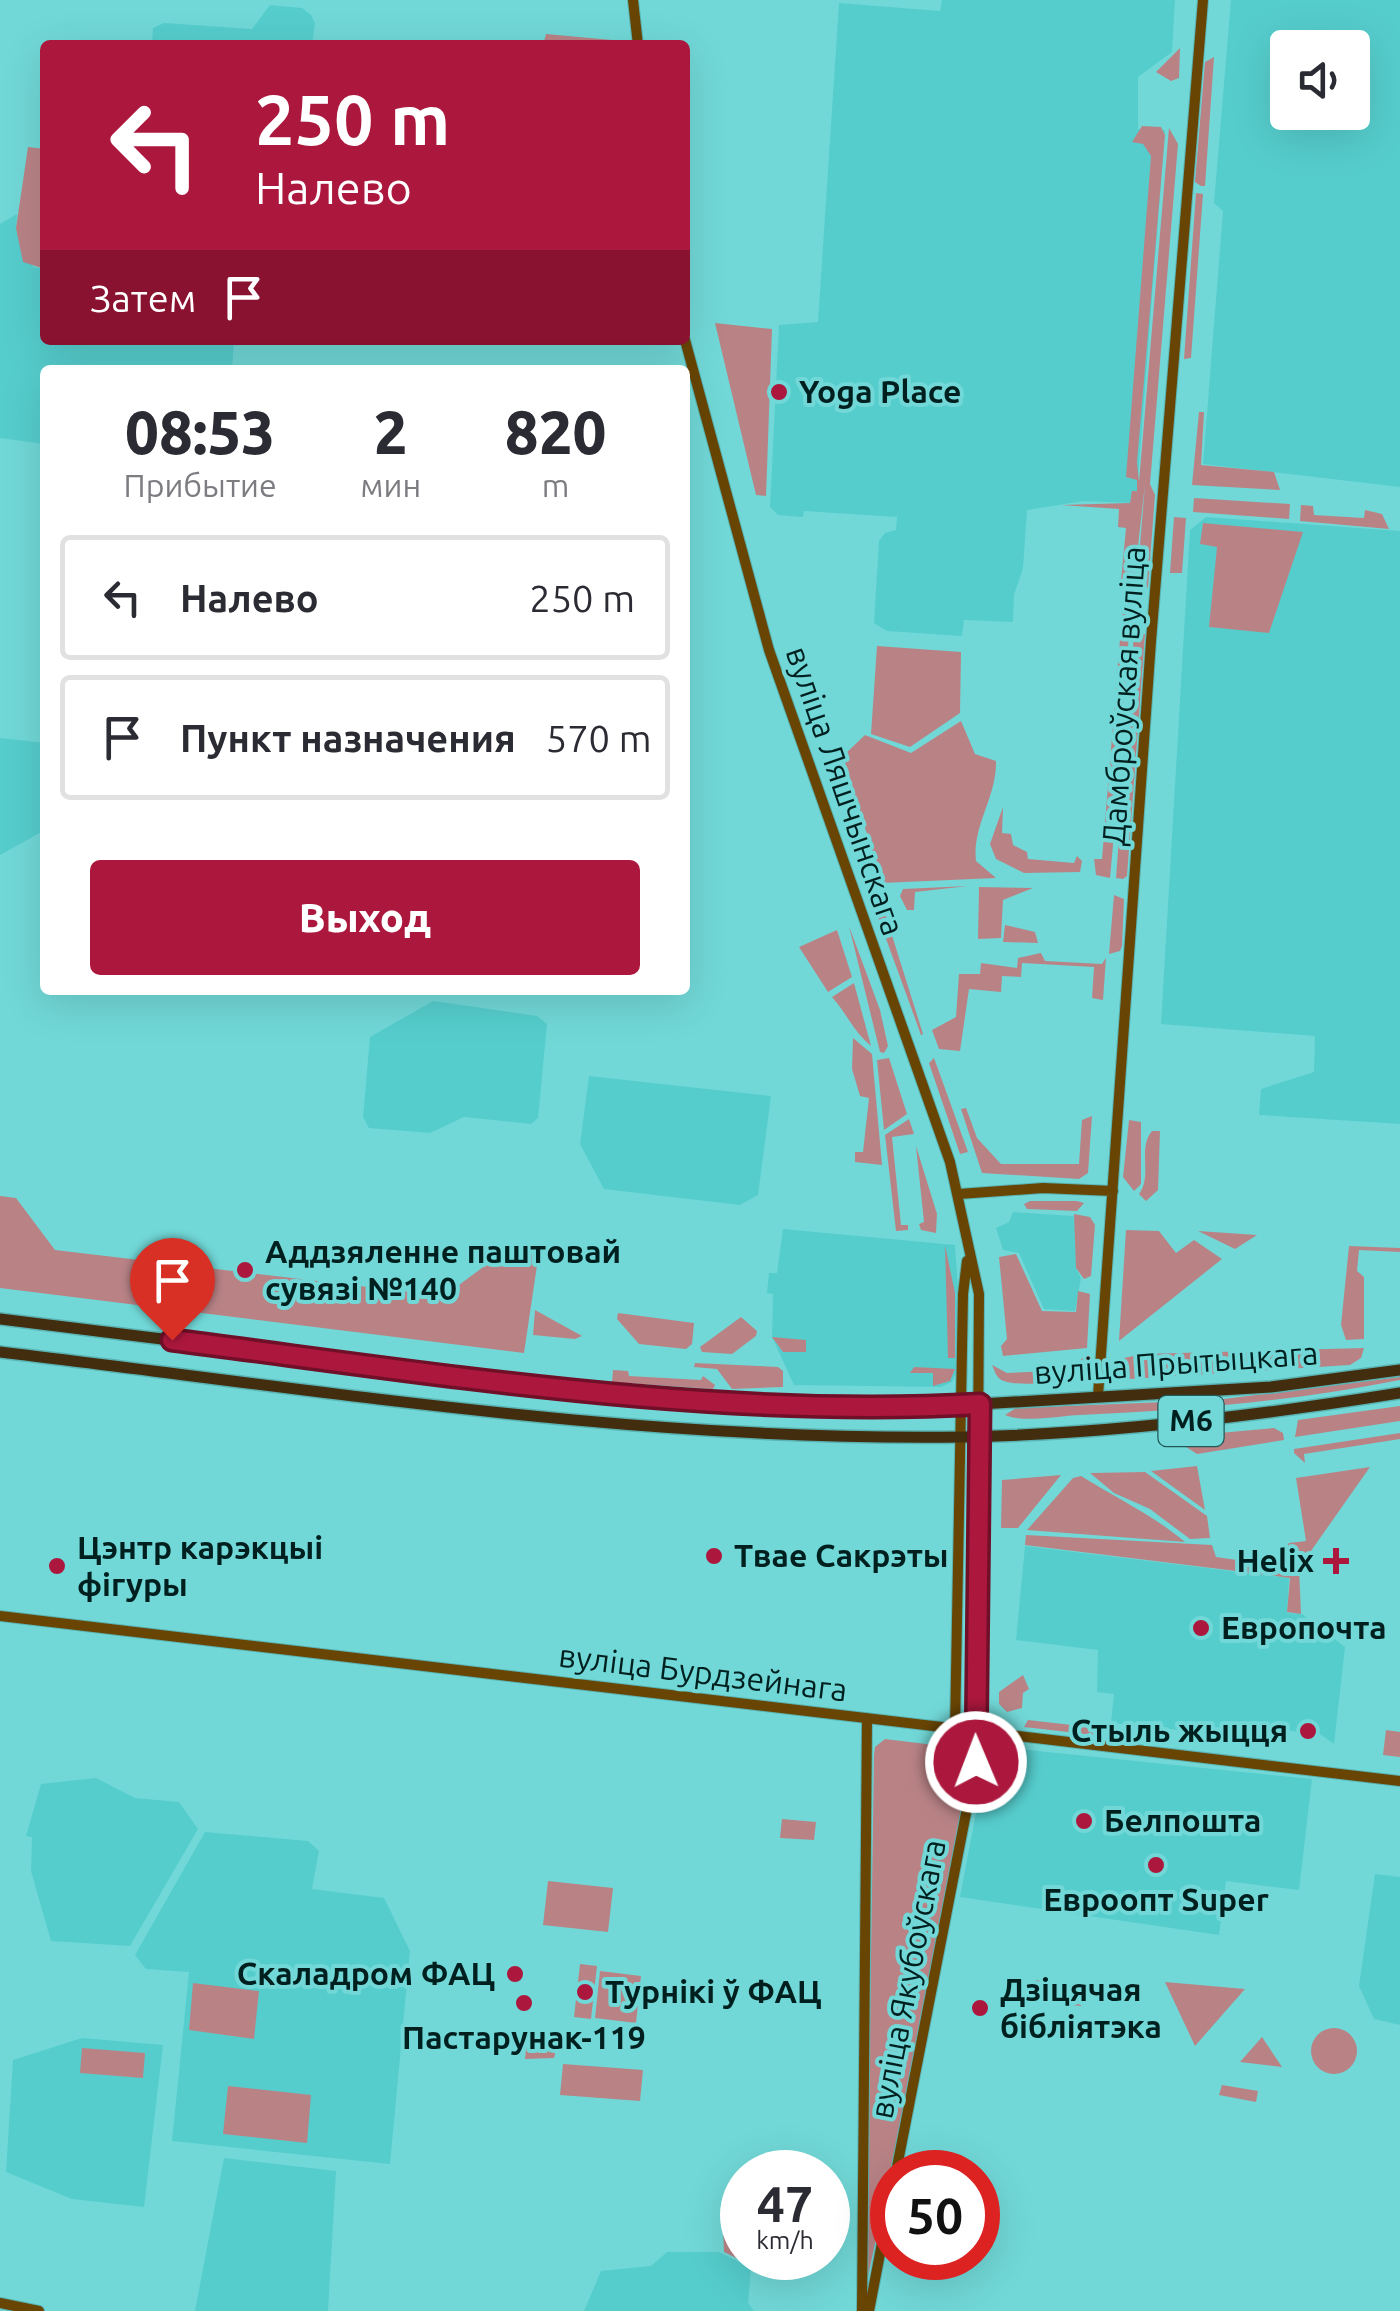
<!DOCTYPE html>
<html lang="ru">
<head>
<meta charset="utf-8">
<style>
	:root { --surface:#fff; --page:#f2f2f3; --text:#2b2b33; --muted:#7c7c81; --line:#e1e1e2; --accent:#ac173d }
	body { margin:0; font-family:Ubuntu,sans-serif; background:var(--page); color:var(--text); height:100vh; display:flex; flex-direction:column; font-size:38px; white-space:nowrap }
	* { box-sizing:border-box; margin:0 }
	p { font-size:32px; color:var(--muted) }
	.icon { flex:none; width:55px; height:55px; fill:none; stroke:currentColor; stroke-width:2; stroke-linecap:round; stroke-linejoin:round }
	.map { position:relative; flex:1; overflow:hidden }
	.drawer { position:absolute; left:40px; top:365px; width:650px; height:630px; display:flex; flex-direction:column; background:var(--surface); border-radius:10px; box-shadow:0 10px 40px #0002 }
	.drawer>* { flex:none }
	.hud { position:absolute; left:40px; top:40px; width:650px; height:305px; border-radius:10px; box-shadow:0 10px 40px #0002; background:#ac173d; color:#fff; overflow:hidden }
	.fabs { position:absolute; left:1270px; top:30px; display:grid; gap:20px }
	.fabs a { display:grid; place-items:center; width:100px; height:100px; border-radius:10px; background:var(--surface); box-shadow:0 10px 40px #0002; font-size:50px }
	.speed { position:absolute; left:720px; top:2150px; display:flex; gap:20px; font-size:50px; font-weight:700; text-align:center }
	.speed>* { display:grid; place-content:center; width:130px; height:130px; border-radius:50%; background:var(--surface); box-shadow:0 10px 40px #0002; line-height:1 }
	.speed small { font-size:25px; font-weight:400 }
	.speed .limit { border:15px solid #d22; background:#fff; color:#111 }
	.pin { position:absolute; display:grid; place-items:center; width:85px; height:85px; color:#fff; margin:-102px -42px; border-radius:50% 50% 50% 0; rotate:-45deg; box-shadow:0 0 10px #0007 }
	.pin .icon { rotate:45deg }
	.me { position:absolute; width:110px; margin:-55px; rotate:359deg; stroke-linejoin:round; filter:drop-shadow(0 0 8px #0008) }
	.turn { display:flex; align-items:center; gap:35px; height:210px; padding:0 50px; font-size:45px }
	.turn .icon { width:130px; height:130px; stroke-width:2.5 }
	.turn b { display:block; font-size:70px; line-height:85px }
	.then { display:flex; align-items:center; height:95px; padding:0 50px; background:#0003; gap:20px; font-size:38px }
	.eta { display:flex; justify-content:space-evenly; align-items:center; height:170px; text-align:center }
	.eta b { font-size:60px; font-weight:800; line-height:70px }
	.action { display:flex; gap:20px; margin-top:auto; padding:20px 50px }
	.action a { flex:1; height:115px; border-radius:10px; background:var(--accent); color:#fff; font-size:40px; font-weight:800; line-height:115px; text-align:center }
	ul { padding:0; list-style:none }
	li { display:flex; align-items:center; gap:30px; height:125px; margin:0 20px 15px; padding:0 30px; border:5px solid var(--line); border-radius:10px }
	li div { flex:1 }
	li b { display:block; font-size:38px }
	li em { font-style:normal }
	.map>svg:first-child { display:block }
</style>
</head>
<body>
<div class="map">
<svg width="1400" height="2311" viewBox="0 0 1400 2311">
	<rect width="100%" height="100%" fill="#71d8d7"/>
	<!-- built -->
	<path fill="#56cdcd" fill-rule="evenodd" d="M942,0H1175L1172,52L1138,77V129L1165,130L1137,491L1131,503L1084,501L1027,510L1023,568L1014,595L1013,622L964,620L962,636L887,631L874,623L879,541L885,533L896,530L897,517L804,511L803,517L778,515L770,507L779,325L818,322L839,3L940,11Z
		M1231,0H1400V487L1203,464L1223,211L1214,203ZM1288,48H1352V112H1288Z
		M270,5L302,8L311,15L315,23L312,45H152L153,28L164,23L252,29Z
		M17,214L16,228L33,267L45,269V340H234L232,370H45V444L0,438V224Z
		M1206,517L1400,531V1124L1259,1115L1261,1089L1314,1072L1315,1036L1161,1024L1190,530Z
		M0,738L45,743V830L0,855Z
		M433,1001L537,1016L547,1024L538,1118L531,1124L464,1117L430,1133L369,1128L363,1117L370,1037Z
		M589,1076L771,1096L758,1195L740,1205L604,1189L580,1144Z
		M1013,1212L1073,1216L1078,1224L1076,1268L1081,1278L1075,1311L1044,1309L1019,1253L1003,1250L996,1228L1009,1222Z
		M783,1229L955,1245L960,1315L959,1367L952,1382L941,1387L794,1385L772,1337L773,1294L767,1293L769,1273H777Z
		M1025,1546L1289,1578L1287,1613L1302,1614L1345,1647L1334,1744L1320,1734L1282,1730L1274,1740L1111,1723L1114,1694L1097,1692L1098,1650L1016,1640Z
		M1009,1748L1312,1779L1299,1890L1226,1881L1219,1935L960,1897L985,1765L993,1752Z
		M96,1778L135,1798L179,1802L198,1829L130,1946L51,1941L31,1871L32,1837L26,1836L41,1784Z
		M205,1832L308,1841L319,1851L312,1889L384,1898L410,1951L390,2164L172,2141L189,1972L146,1969L135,1955Z
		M1375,1874L1400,1877V2025L1374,2019L1359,1986Z
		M82,2038L163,2045L144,2207L72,2199L6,2172L13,2060Z
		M224,2158L336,2171L328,2311H195Z
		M667,2252H719L751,2268L748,2303L754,2311H584L601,2271L651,2266Z"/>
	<!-- green -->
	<path fill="#b98386" d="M546,34L612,40L611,45H543Z
		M1180,48L1179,78L1171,81L1156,72Z
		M1214,57L1205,186H1201L1195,182L1205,62Z
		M1142,126L1161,127L1165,135L1137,462L1139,482L1169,128L1178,144L1150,484L1155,495L1148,587L1136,594L1145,484L1133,591H1126L1121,581L1126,528L1118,527L1119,509L1061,505L1130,503L1132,491H1137V480L1126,477L1151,156L1143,144L1132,142Z
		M28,147L45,149V269L23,262L16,228Z
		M1196,193L1203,194L1191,358L1184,359Z
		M715,323L772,329L766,496L756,495Z
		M1199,412H1204L1201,465L1274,472L1280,490L1192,485Z
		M1194,498L1290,504L1289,519L1193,512Z
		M1301,505L1313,506L1314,515L1364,518L1365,510L1382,514L1389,529L1300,521Z
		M1174,517L1186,518L1182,573H1170Z
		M1203,523L1303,532L1269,633L1209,627L1217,547L1200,544Z
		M1131,607L1113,845L1110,878L1096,875L1094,859H1102L1122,615Z
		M1134,633L1145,634L1127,876L1123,879L1116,878Z
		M877,646L961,652L960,713L910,747L871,734Z
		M961,721L975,754L996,761C997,797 972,826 976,861L996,878L882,883L843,756L865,735L911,753Z
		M1003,807L1002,833L1011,834L1013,845L1027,852L1028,859L1074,863L1077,856L1082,861L1080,872L1024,873L996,859L990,844Z
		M968,886L915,892L914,910H907L900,896L903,889Z
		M979,887L1033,888L1003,900L1001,938L978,939Z
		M878,891L923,1034L921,1035L872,900Z
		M1114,895L1124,899L1122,946L1120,951L1109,954Z
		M1005,925L1035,932L1038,943L1003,942Z
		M849,926L880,1010L888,1046L884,1053L880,1052Z
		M837,930L852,977L828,992L799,947Z
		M1041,953L1045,961L1102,964L1106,958L1103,1000L1092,998L1094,967L1022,963L1021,977L1002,976L1001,992L969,989L960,1051L939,1049L932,1030L956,1017L959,974H980L981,963L1017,968L1018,958Z
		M854,983L871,1046C854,1032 847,1014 832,997Z
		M853,1038L872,1054L882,1165L855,1162V1152H863L869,1098L860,1096L852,1069Z
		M889,1058L907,1114L884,1130L877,1060Z
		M934,1058L968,1152L960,1154L929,1063Z
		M966,1108L977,1138L1001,1164H1079L1082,1120L1092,1116L1088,1173L1079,1179L982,1173L961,1109Z
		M909,1119L914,1134L892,1137L901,1225H908V1230L896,1231L885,1135Z
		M1129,1120L1141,1122V1184L1134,1191L1123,1177Z
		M1152,1131H1160L1158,1190L1146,1201L1139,1194C1153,1175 1137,1149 1152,1131Z
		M916,1146L937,1214L936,1233L921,1230L919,1224L924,1222Z
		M0,1196L16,1198L55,1250L444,1296L509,1248L539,1252L524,1353L0,1288Z
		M1030,1201H1077L1084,1203L1077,1211L1027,1209L1024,1204Z
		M1074,1214L1090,1217L1095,1225L1091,1276L1084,1279L1076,1268Z
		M1126,1230L1159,1231L1176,1253L1194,1240L1222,1259L1119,1341Z
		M1198,1231L1257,1235L1235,1249Z
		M945,1245L955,1293V1358H948Z
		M1349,1246L1400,1248V1252L1359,1250L1357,1271L1364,1277V1339L1346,1340L1341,1325Z
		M1016,1254L1042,1311L1076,1312L1078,1291L1090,1294L1087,1348L1003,1356L1001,1346L1007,1339L999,1257Z
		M535,1310L582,1336L575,1339L533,1335Z
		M618,1313L694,1323L692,1344L686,1349L639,1344L617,1319Z
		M741,1317L757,1331L756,1336L732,1354L702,1352L700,1347Z
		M772,1337L806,1340V1352H783Z
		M1364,1348L1361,1358L1350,1365L1129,1379L1114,1366L1115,1360L1142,1354Z
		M1092,1355L1090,1371C1079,1382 1013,1389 1000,1379C995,1375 995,1371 992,1365L1007,1373L1074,1370L1083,1357Z
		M695,1363L778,1367L783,1371V1387L732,1389L717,1369L694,1367Z
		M914,1367L955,1369L950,1381L933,1386V1373H910Z
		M613,1370L628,1371L629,1376L701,1380L703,1376L715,1385L713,1389L612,1382Z
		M1400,1377V1380C1294,1401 1188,1410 1080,1415C1059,1416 1023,1423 1005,1415L1016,1408L1216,1400Z
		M1400,1406V1421L1295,1437L1298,1420Z
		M1274,1428L1283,1433L1284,1440L1197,1454L1186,1447V1436Z
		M1400,1433V1439L1304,1454L1305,1463L1294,1453V1449Z
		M1197,1466L1205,1510L1151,1471Z
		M1370,1467L1299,1568L1301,1614L1287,1612L1290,1578L1269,1575L1271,1556L1282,1553L1289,1543L1306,1541L1296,1478Z
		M1145,1472L1207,1516L1210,1538L1190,1539L1150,1509L1114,1493L1090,1473Z
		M1061,1475L1018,1528H1001L1002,1480Z
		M1081,1476C1116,1498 1153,1515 1185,1542L1027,1530L1073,1478Z
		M1026,1535L1212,1545L1216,1557L1237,1560L1236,1571L1025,1545Z
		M1269,1556L1267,1575L1241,1572L1242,1560Z
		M1023,1675L1029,1689L1023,1693L1022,1708L1007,1712L999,1704V1692Z
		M1028,1720L1089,1727L1094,1735L1024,1727Z
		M1386,1730L1400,1732V1757L1383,1755Z
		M885,1739L959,1748L967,1759L955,1863L866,2286L874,1755L875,1747Z
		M782,1819L816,1822L814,1840L780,1838Z
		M548,1881L613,1888L608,1932L543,1925Z
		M580,1964L597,1966L591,2019L574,2017Z
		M600,1971L641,1976L636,2023L595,2018Z
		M1035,1980L1083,1984L1081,2006L1033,2001Z
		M1165,1982L1245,1989L1195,2046Z
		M193,1983L259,1991L254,2039L189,2030Z
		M1311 2051a23 23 0 1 1 46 0a23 23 0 1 1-46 0Z
		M528,2030L560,2033L554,2058L525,2059Z
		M1262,2037L1282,2067L1240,2062Z
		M82,2048L145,2053L143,2078L80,2073Z
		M563,2064L643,2070L640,2101L560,2095Z
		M1222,2085L1258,2091L1256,2102L1219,2095Z
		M228,2086L311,2095L307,2143L223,2134Z
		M723,2229L742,2232V2258H771L769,2274L724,2252Z"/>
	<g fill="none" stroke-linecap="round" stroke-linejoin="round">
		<!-- secondary casing -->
		<g stroke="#5ab3b2" stroke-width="12">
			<path id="secondary" d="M633,0L638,45
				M685,340L769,650L950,1162L979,1294L976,1762L896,2172
				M959,1194L1043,1188L1113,1191
				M1098,1396L1151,641L1203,0
				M0,1616L1400,1781
				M955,1729L963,1294L967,1261
				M0,2303L39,2311
				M862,2311L867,1718
				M869,2311L892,2191"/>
		</g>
		<!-- primary casing -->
		<g stroke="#5ab3b2" stroke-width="14">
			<path id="primary" d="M0,1319L607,1394L742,1405L980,1404L1271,1387L1400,1370
				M0,1352C319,1390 641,1442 964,1437C1110,1434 1256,1416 1400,1393"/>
		</g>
		<!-- secondary -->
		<use href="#secondary" stroke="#684503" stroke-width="10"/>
		<!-- primary -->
		<use href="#primary" stroke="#422e0f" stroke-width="11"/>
	</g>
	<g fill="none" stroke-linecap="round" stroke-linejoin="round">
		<!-- route casing -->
		<g stroke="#700f28" stroke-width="25">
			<path id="route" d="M172,1340C439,1374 709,1419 980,1404L976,1762"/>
		</g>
		<!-- route -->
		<use href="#route" stroke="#ac173d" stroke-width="18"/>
	</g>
	<!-- markers -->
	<g fill="#ac173d" stroke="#71d8d7" stroke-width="4">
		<circle cx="779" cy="392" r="10"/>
		<circle cx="245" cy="1270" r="10"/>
		<circle cx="714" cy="1556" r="10"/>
		<path d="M1331 1546h10v10h10v10h-10v10h-10v-10h-10v-10h10z"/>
		<circle cx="57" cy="1566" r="10"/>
		<circle cx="1201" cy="1628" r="10"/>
		<circle cx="1308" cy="1731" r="10"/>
		<circle cx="1084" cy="1821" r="10"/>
		<circle cx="1156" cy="1865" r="10"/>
		<circle cx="515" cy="1974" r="10"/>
		<circle cx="585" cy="1992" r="10"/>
		<circle cx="524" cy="2003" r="10"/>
		<circle cx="980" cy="2008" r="10"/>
	</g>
	<g text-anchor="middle" stroke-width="8" stroke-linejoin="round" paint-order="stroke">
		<!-- shield labels -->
		<rect fill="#71d8d7" stroke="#225757" stroke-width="2.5" x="1158.5" y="1396" width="65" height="50" rx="8"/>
		<g font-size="30" font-weight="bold" fill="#002020">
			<text x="1191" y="1431">М6</text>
		</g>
		<!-- poi labels -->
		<g font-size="32" font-weight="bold" fill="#002020" stroke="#71d8d7" text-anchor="start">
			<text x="799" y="403">Yoga Place</text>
			<text x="265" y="1263">Аддзяленне паштовай<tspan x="265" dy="37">сувязі №140</tspan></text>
			<text x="77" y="1559">Цэнтр карэкцыі<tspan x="77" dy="37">фігуры</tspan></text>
			<text x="734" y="1567">Твае Сакрэты</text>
			<text x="1314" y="1572" text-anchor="end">Helix</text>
			<text x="1221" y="1639">Европочта</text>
			<text x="1288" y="1742" text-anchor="end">Стыль жыцця</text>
			<text x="1104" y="1832">Белпошта</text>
			<text x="1156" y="1911" text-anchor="middle">Евроопт Super</text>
			<text x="495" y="1985" text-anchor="end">Скаладром ФАЦ</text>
			<text x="1000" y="2001">Дзіцячая<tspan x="1000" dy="37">бібліятэка</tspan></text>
			<text x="605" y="2003">Турнікі ў ФАЦ</text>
			<text x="524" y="2049" text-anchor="middle">Пастарунак-119</text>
		</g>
		<!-- street labels -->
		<g font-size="32" fill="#002020" stroke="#71d8d7">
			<text transform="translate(1124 696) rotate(-86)" y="11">Дамброўская вуліца</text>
			<text transform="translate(845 791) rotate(71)" y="11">вуліца Ляшчынскага</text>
			<text transform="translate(1176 1363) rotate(-4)" y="11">вуліца Прытыцкага</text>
			<text transform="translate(703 1673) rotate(7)" y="11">вуліца Бурдзейнага</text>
			<text transform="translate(908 1979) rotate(-79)" y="11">вуліца Якубоўскага</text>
		</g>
	</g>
</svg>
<div class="fabs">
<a><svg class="icon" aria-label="sound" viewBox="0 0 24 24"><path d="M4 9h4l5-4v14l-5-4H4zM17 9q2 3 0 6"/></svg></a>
</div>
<div class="speed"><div>47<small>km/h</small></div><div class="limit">50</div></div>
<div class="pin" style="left:172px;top:1340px;background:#d93025"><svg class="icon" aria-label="arrive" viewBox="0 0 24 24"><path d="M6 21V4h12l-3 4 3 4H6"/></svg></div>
<svg class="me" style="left:976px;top:1762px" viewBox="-20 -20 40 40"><circle r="17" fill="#ac173d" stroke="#fff" stroke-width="3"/><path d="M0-11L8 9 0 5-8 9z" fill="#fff"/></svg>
<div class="hud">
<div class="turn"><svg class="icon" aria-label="left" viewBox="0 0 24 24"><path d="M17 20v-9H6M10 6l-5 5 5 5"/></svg><div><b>250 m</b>Налево</div></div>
<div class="then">Затем<svg class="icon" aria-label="arrive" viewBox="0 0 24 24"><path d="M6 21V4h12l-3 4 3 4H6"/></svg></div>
</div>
<section class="drawer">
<div class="eta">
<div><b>08:53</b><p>Прибытие</p></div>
<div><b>2</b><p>мин</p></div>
<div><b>820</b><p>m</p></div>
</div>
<ul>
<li><svg class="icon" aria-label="left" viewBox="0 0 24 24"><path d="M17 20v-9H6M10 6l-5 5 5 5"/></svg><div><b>Налево</b></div><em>250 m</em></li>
<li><svg class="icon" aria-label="arrive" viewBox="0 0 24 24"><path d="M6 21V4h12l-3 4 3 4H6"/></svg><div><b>Пункт назначения</b></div><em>570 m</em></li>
</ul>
<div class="action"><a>Выход</a></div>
</section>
</div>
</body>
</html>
